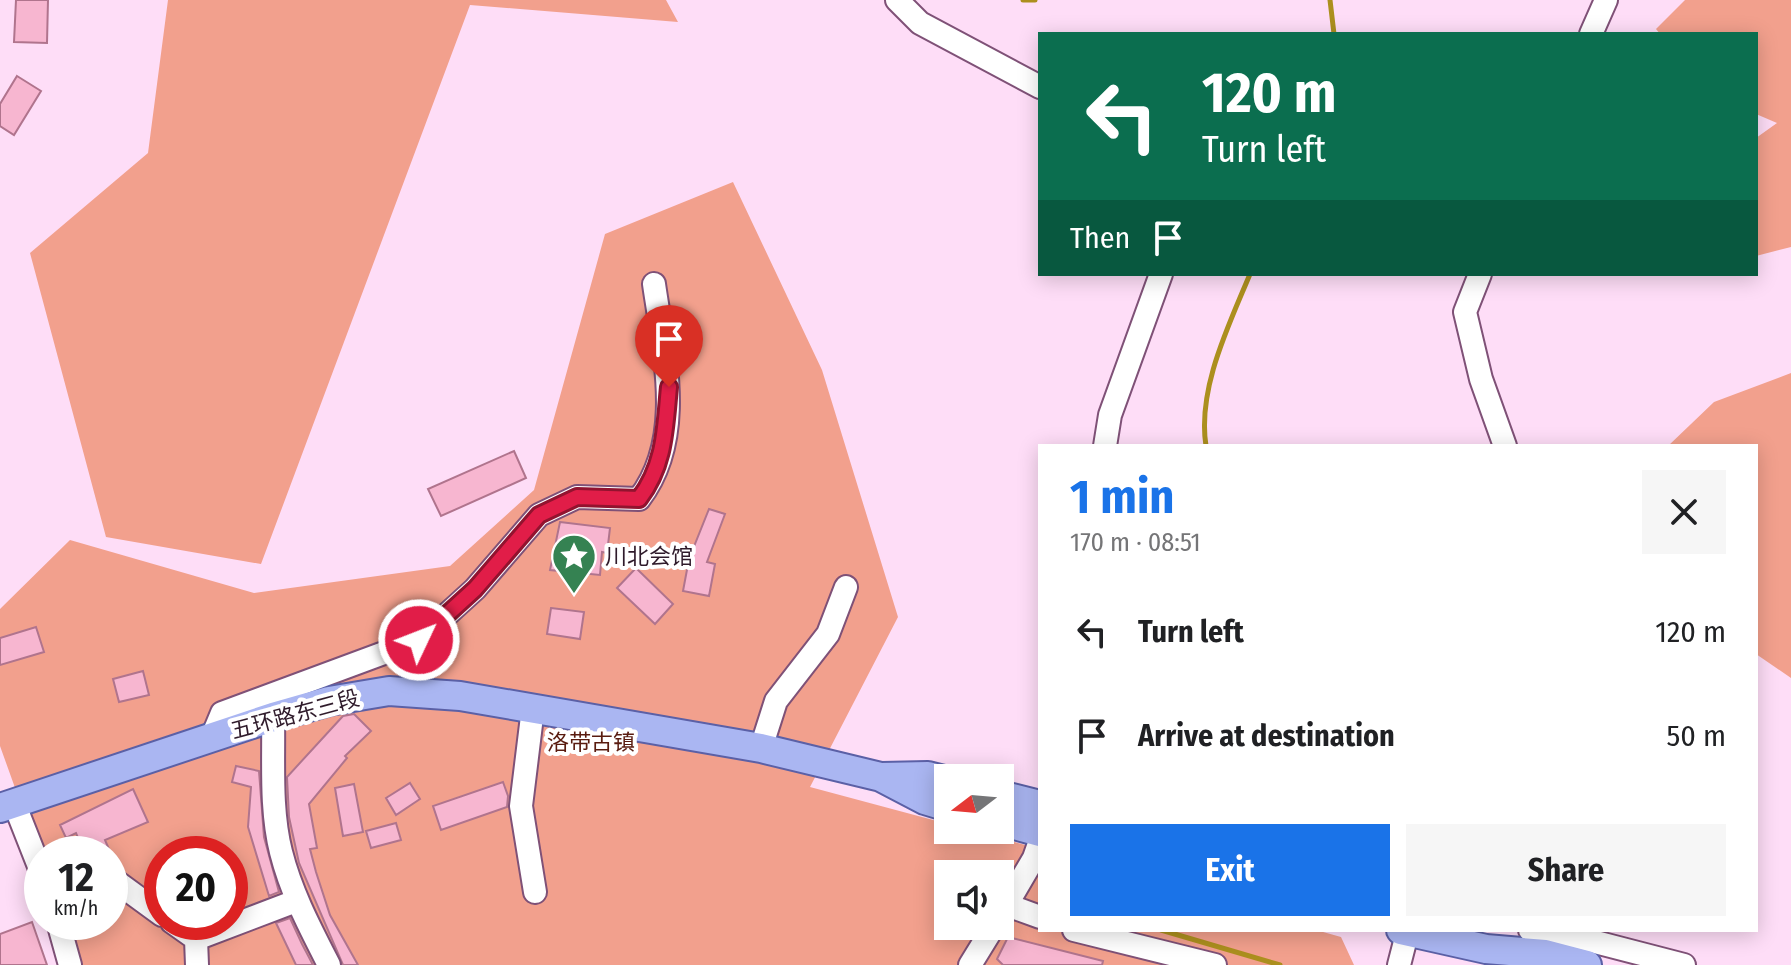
<!DOCTYPE html>
<html lang="en">
<head>
<meta charset="utf-8">
<style>
	:root { --surface:#fff; --page:#f6f6f6; --text:#202124; --muted:#757577; --accent:#1a73e8 }
	body { margin:0; font-family:"Fira Sans Condensed","Noto Sans SC",sans-serif; background:var(--page); color:var(--text); height:100vh; display:flex; flex-direction:column; font-size:30px; white-space:nowrap }
	* { box-sizing:border-box; margin:0 }
	p { font-size:26px; color:var(--muted) }
	.icon { flex:none; width:44px; height:44px; fill:none; stroke:currentColor; stroke-width:2; stroke-linecap:round; stroke-linejoin:round }
	.map { position:relative; flex:1; overflow:hidden }
	.panel { position:absolute; left:1038px; top:444px; width:720px; height:488px; display:flex; flex-direction:column; background:var(--surface); border-radius:0px; box-shadow:0 4px 20px #0003 }
	.panel>* { flex:none }
	.hud { position:absolute; left:1038px; top:32px; width:720px; height:244px; border-radius:0px; box-shadow:0 4px 20px #0003; background:#0b6e4f; color:#fff; overflow:hidden }
	.needle { width:52px; rotate:254deg }
	.fabs { position:absolute; left:934px; top:764px; display:grid; gap:16px }
	.fabs a { display:grid; place-items:center; width:80px; height:80px; border-radius:0px; background:var(--surface); box-shadow:0 4px 20px #0003; font-size:40px }
	.speed { position:absolute; left:24px; top:836px; display:flex; gap:16px; font-size:40px; font-weight:700; text-align:center }
	.speed>* { display:grid; place-content:center; width:104px; height:104px; border-radius:50%; background:var(--surface); box-shadow:0 4px 20px #0003; line-height:1 }
	.speed small { font-size:20px; font-weight:400 }
	.speed .limit { border:12px solid #d22; background:#fff; color:#111 }
	.pin { position:absolute; display:grid; place-items:center; width:68px; height:68px; color:#fff; margin:-82px -34px; border-radius:50% 50% 50% 0; rotate:-45deg; box-shadow:0 0 8px #0007 }
	.pin .icon { rotate:45deg }
	.me { position:absolute; width:88px; margin:-44px; rotate:47deg; stroke-linejoin:round; filter:drop-shadow(0 0 6px #0008) }
	.turn { display:flex; align-items:center; gap:28px; height:168px; padding:0 32px; font-size:36px }
	.turn .icon { width:104px; height:104px; stroke-width:2.5 }
	.turn b { display:block; font-size:56px; line-height:68px }
	.then { display:flex; align-items:center; height:76px; padding:0 32px; background:#0003; gap:16px; font-size:30px }
	.round { display:grid; place-items:center; flex:none; width:84px; height:84px; border-radius:0px; background:var(--page) }
	.overview { display:flex; align-items:center; justify-content:space-between; height:136px; padding:0 32px }
	h1 { font-size:48px; font-weight:700; line-height:60px; color:var(--accent) }
	.primary-button { display:flex; gap:16px; margin-top:auto; padding:16px 32px }
	.primary-button a { flex:1; height:92px; border-radius:0px; background:var(--accent); color:#fff; font-size:32px; font-weight:700; line-height:92px; text-align:center }
	.primary-button a+a { background:var(--page); color:var(--text) }
	ul { padding:0; list-style:none }
	li { display:flex; align-items:center; gap:24px; height:104px; padding:0 32px }
	li div { flex:1 }
	li b { display:block; font-size:30px }
	li em { font-style:normal }
	.map>svg:first-child { display:block }
</style>
</head>
<body>
<div class="map">
<svg width="1791" height="965" viewBox="0 0 1791 965">
	<rect width="100%" height="100%" fill="#feddf7"/>
	<!-- green -->
	<path fill="#f2a08d" fill-rule="evenodd" d="M168,0H666L678,22L470,5L261,564L106,537L30,253L148,153Z
		M1685,0H1791V247L1756,256V138L1777,123L1756,114V34H1660L1656,29Z
		M733,182L822,370L898,617L810,787L948,824V830H971L1040,849V930H1316L1341,937L1354,965H78L63,922H110V854H42V863L0,746V609L70,540L254,593L450,566L534,490L605,234ZM162,854H230V922H162ZM948,874H1000V926H948Z
		M1791,373V678L1756,654V446H1668L1714,402Z"/>
	<g fill="none" stroke-linecap="round" stroke-linejoin="round">
		<!-- stream -->
		<path stroke="#ac8f1e" stroke-width="5" d="M1023,0H1035
			M1330,0L1334,34
			M1206,446C1197,389 1229,325 1250,274
			M1161,930L1280,965"/>
	</g>
	<!-- building -->
	<path fill="#f7b6d0" stroke="#b0748d" stroke-width="2" d="M16,0H48L47,43L14,42Z
		M17,76L41,91L14,135L0,126V104Z
		M514,451L526,478L441,516L428,489Z
		M709,509L725,514L707,562L715,564L709,596L683,591L689,559Z
		M560,522L610,528L607,553L602,552L600,575L550,570Z
		M636,568L673,604L655,624L617,588Z
		M551,608L584,612L580,639L547,634Z
		M36,627L44,652L0,665V638Z
		M143,671L149,695L119,702L113,679Z
		M354,714L371,731L345,756L347,758L309,804L317,848L310,849L316,872L330,915L358,965H343L299,863L289,817L287,777L343,716Z
		M236,766L259,771L264,837L279,892L269,896L248,827L251,787L232,782Z
		M503,782L508,796L507,807L441,830L433,806Z
		M410,783L420,799L396,815L386,798Z
		M354,784L363,832L343,836L335,788Z
		M133,789L148,822L105,840L111,854H85L76,833L66,838L60,825Z
		M396,823L401,840L371,848L366,831Z
		M290,918L302,944L313,965H296L276,923Z
		M32,922L47,965H0V934Z
		M1008,937L1103,961L1102,965H1003L997,959Z"/>
	<g fill="none" stroke-linecap="round" stroke-linejoin="round">
		<!-- minor casing -->
		<g stroke="#7f5177" stroke-width="26">
			<path id="minor" d="M897,0L920,23L1040,87
				M1591,34L1606,0
				M1480,274L1465,312L1481,379L1505,446
				M1105,446L1110,415L1161,274
				M533,708L521,806L535,892
				M273,717C274,761 270,808 281,852C291,892 310,928 329,965
				M212,737L222,713L419,640L475,589L539,515L577,497L639,499C686,438 664,354 654,284
				M761,748L776,701L828,634L846,587
				M14,803L42,874
				M110,877L162,915
				M1007,905L1040,917
				M1000,916L1034,858L1040,841
				M58,922L70,965
				M172,922L196,939L296,901
				M1074,930L1215,965
				M1530,930L1576,937L1684,965
				M196,939L197,965
				M970,965L994,926
				M1399,965L1408,930"/>
		</g>
		<!-- major casing -->
		<g stroke="#5b60a6" stroke-width="32">
			<path id="major" d="M882,777L928,776L948,781
				M1000,795L1040,805
				M0,808L273,717L329,701L389,691L460,696L761,748L881,777L925,800L948,807
				M1000,821L1040,832
				M1401,930L1486,949L1545,954L1587,965"/>
		</g>
		<!-- minor -->
		<use href="#minor" stroke="#fff" stroke-width="22"/>
		<!-- major -->
		<use href="#major" stroke="#aab6f2" stroke-width="28"/>
	</g>
	<g fill="none" stroke-linecap="round" stroke-linejoin="round">
		<!-- route casing -->
		<g stroke="#92132f" stroke-width="20">
			<path id="route" d="M419,640L475,589L539,515L577,497L639,499C665,465 665,428 669,387"/>
		</g>
		<!-- route -->
		<use href="#route" stroke="#e11d48" stroke-width="14"/>
	</g>
	<!-- icons -->
	<defs>
		<g id="sight-pin" transform="scale(2.3)"><path d="M0 17L-7.5 6A9.5 9.5 0 1 1 7.5 6Z" fill="#358252" stroke="#fff"/><path d="M0-6L1.8-2.2L6-1.7L2.9 1.2L3.7 5.4L0 3.3L-3.7 5.4L-2.9 1.2L-6-1.7L-1.8-2.2Z" fill="#fff"/></g>
	</defs>
	<g fill-rule="evenodd">
		<use href="#sight-pin" x="574" y="556"/>
	</g>
	<g text-anchor="middle" stroke-width="8" stroke-linejoin="round" paint-order="stroke">
		<!-- poi labels -->
		<g font-size="22" fill="#2f1b2b" stroke="#fff" text-anchor="start">
			<text x="605" y="564">川北会馆</text>
		</g>
		<!-- street labels -->
		<g font-size="22" fill="#2f1b2b" stroke="#fff">
			<text transform="translate(295 714) rotate(-15)" y="8">五环路东三段</text>
		</g>
		<!-- park labels -->
		<g font-size="22" fill="#591b0f" stroke="#fff">
			<text x="591" y="750">洛带古镇</text>
		</g>
	</g>
</svg>
<div class="fabs">
<a><svg class="needle" viewBox="-14 -14 28 28"><path d="M0-13l5 13h-10z" fill="#e53935"/><path d="M0 13l5-13h-10z" fill="#757577"/></svg></a>
<a><svg class="icon" aria-label="sound" viewBox="0 0 24 24"><path d="M4 9h4l5-4v14l-5-4H4zM17 9q2 3 0 6"/></svg></a>
</div>
<div class="speed"><div>12<small>km/h</small></div><div class="limit">20</div></div>
<div class="pin" style="left:669px;top:387px;background:#d93025"><svg class="icon" aria-label="arrive" viewBox="0 0 24 24"><path d="M6 21V4h12l-3 4 3 4H6"/></svg></div>
<svg class="me" style="left:419px;top:640px" viewBox="-20 -20 40 40"><circle r="17" fill="#e11d48" stroke="#fff" stroke-width="3"/><path d="M0-11L8 9 0 5-8 9z" fill="#fff"/></svg>
<div class="hud">
<div class="turn"><svg class="icon" aria-label="left" viewBox="0 0 24 24"><path d="M17 20v-9H6M10 6l-5 5 5 5"/></svg><div><b>120 m</b>Turn left</div></div>
<div class="then">Then<svg class="icon" aria-label="arrive" viewBox="0 0 24 24"><path d="M6 21V4h12l-3 4 3 4H6"/></svg></div>
</div>
<section class="panel">
<div class="overview"><div><h1>1 min</h1><p>170 m · 08:51</p></div><a class="round"><svg class="icon" aria-label="close" viewBox="0 0 24 24"><path d="M6 6l12 12M18 6L6 18"/></svg></a></div>
<ul>
<li><svg class="icon" aria-label="left" viewBox="0 0 24 24"><path d="M17 20v-9H6M10 6l-5 5 5 5"/></svg><div><b>Turn left</b></div><em>120 m</em></li>
<li><svg class="icon" aria-label="arrive" viewBox="0 0 24 24"><path d="M6 21V4h12l-3 4 3 4H6"/></svg><div><b>Arrive at destination</b></div><em>50 m</em></li>
</ul>
<div class="primary-button"><a>Exit</a><a>Share</a></div>
</section>
</div>
</body>
</html>
